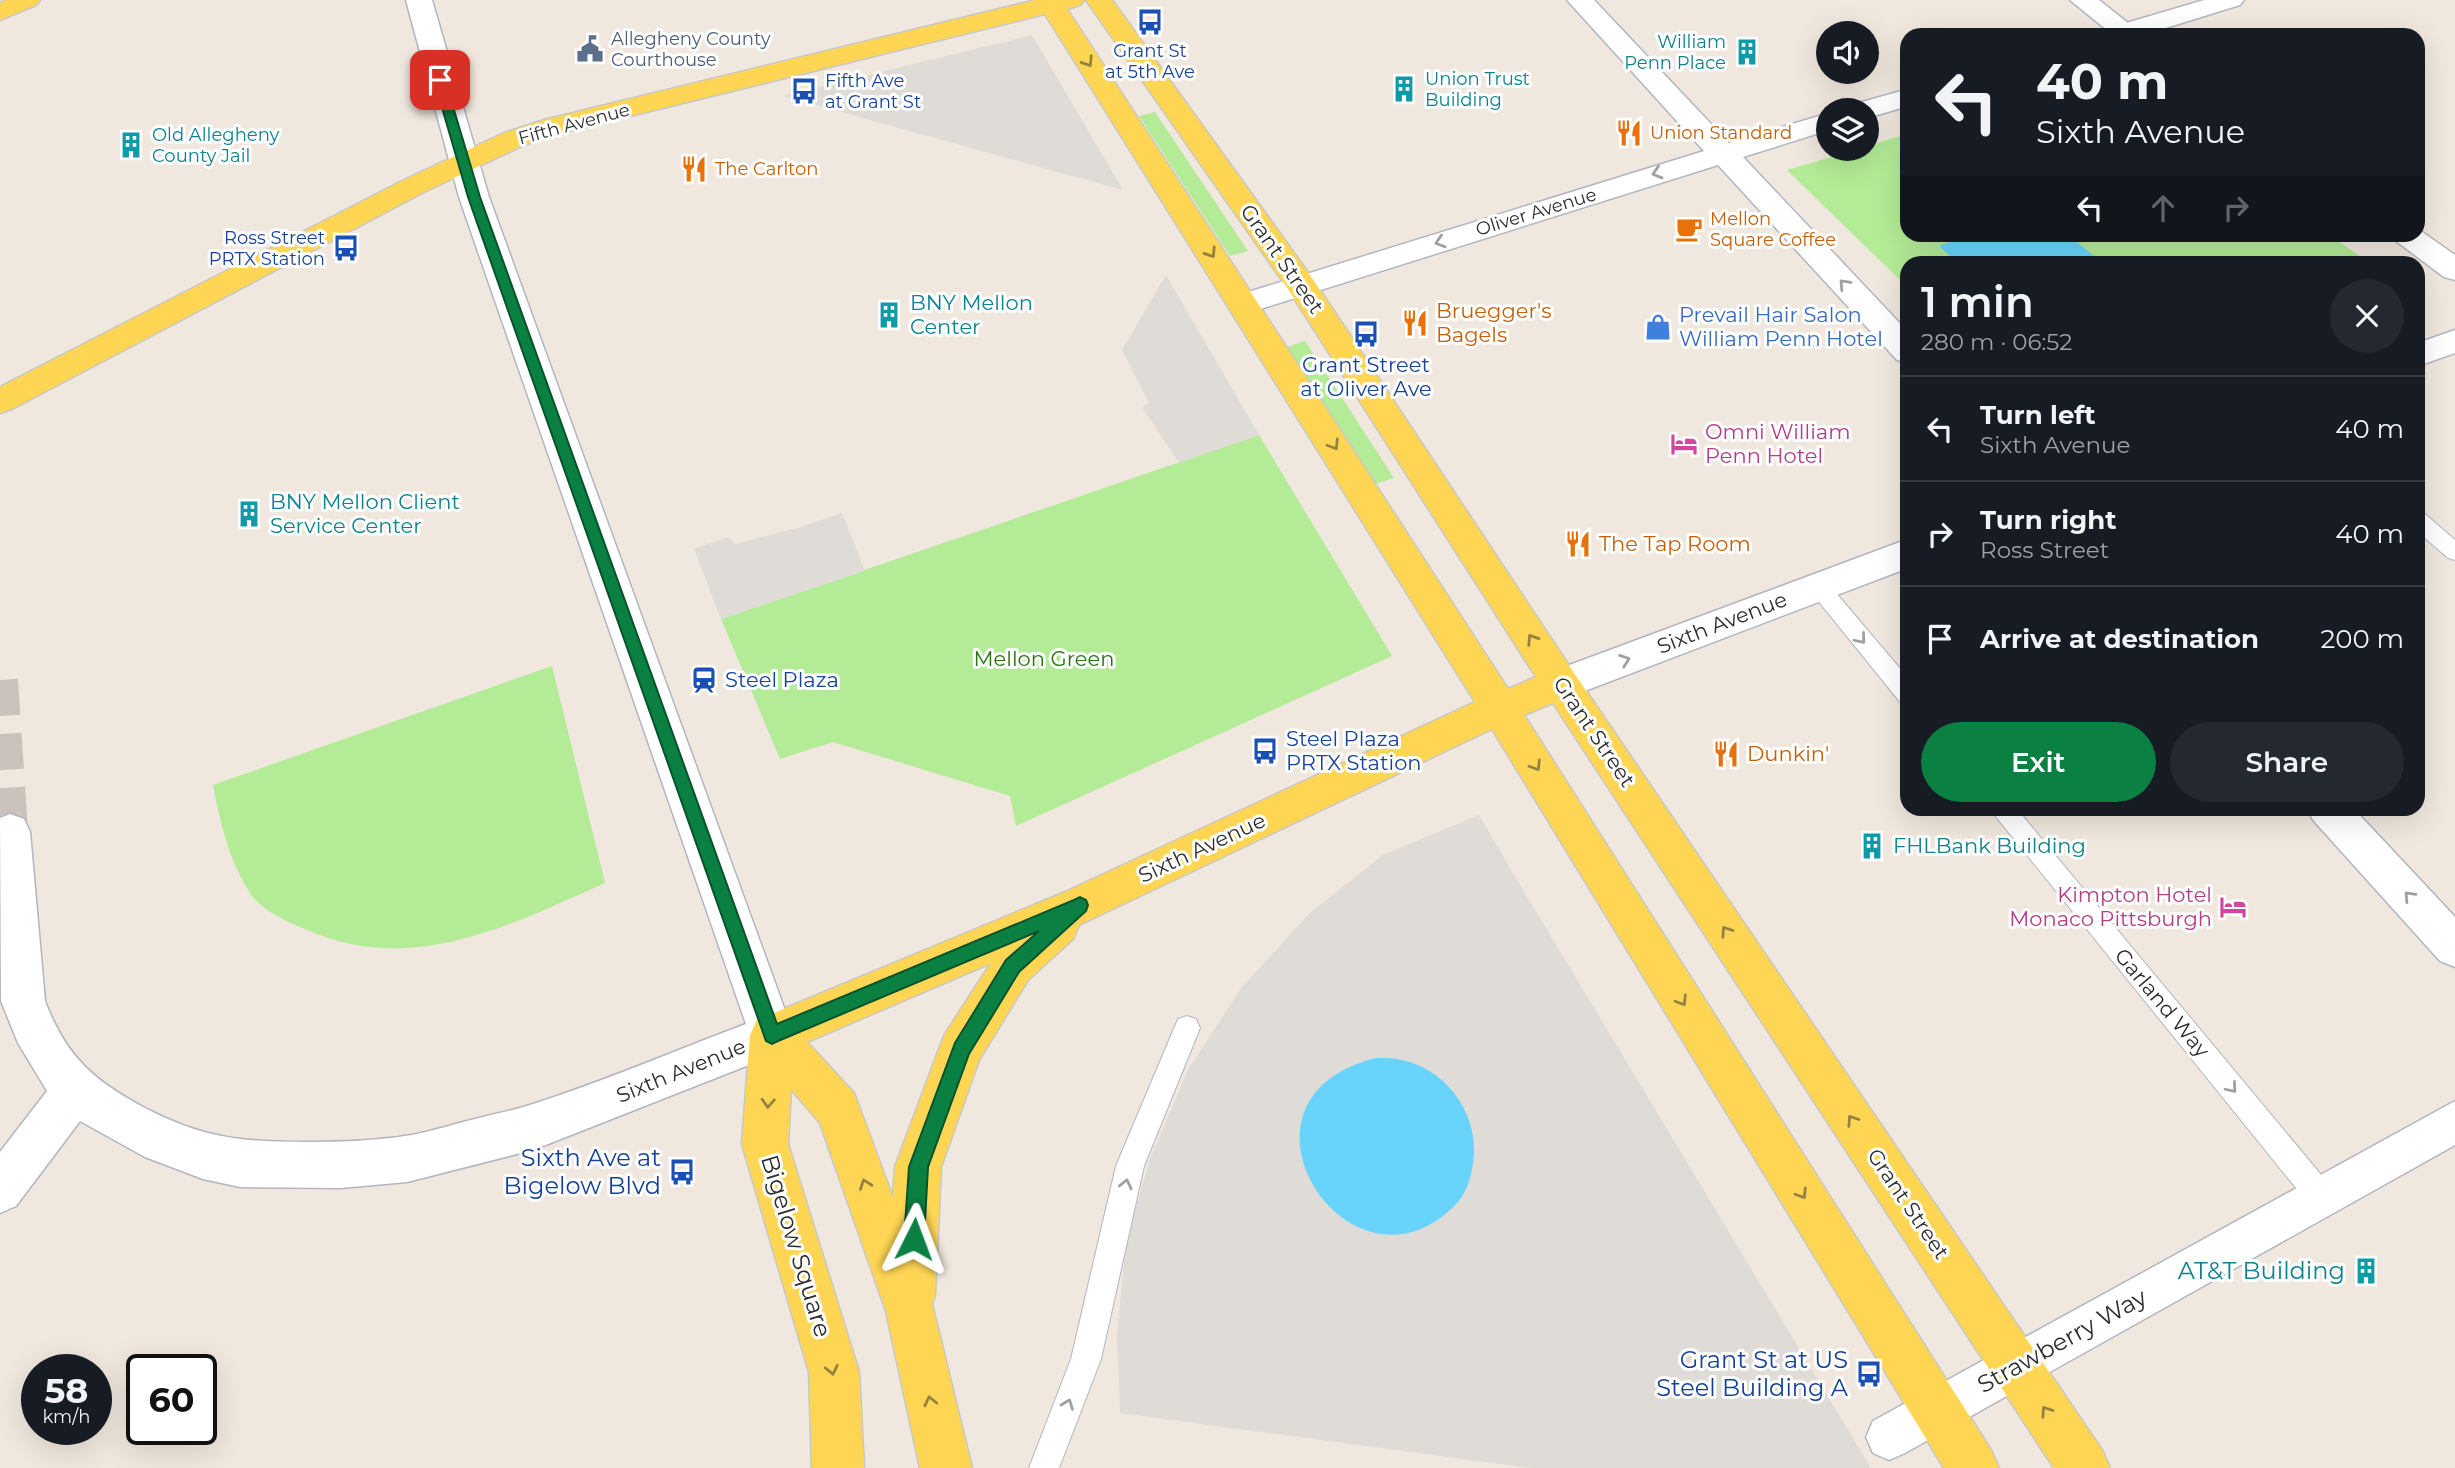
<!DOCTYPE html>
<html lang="en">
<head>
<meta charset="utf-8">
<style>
	:root { --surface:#171b24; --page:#242831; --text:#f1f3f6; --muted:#9ea1a6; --line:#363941; --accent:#0b8043 }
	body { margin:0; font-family:Montserrat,sans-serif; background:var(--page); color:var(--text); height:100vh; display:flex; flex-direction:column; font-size:26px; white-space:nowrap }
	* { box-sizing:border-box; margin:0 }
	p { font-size:23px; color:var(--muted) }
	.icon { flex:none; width:38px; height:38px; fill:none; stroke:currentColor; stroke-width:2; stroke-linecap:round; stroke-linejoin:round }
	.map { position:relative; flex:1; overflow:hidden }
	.details { position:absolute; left:1900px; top:256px; width:525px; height:560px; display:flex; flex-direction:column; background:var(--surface); border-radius:21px; box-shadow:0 7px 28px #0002 }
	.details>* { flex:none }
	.banner { position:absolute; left:1900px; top:28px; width:525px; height:214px; border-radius:21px; box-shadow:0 7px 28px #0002; background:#171b24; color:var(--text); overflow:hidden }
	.buttons { position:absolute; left:1816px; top:21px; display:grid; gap:14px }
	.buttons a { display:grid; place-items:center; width:63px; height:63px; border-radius:50%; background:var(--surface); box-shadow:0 7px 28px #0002; font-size:35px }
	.speed { position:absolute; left:21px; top:1354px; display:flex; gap:14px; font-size:35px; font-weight:700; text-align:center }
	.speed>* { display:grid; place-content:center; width:91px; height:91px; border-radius:50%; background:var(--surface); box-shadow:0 7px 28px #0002; line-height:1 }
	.speed small { font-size:18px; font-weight:400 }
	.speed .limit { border:4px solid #111; border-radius:10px; background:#fff; color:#111 }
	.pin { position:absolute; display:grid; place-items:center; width:60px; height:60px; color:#fff; margin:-30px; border-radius:14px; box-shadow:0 4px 10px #0006 }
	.me { position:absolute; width:77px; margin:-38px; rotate:3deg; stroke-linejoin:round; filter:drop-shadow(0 0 5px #0008) }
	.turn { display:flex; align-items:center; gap:24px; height:147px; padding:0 21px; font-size:32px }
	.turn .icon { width:91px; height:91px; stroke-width:2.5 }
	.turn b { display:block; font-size:49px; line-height:60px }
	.lanes { display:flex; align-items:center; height:66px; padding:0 21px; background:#0003; justify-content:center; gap:35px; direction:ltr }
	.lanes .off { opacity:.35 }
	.round { display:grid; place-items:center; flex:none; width:74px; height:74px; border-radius:37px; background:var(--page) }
	.headline { display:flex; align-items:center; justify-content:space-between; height:119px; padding:0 21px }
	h1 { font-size:42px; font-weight:600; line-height:52px }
	.action { display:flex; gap:14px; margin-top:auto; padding:14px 21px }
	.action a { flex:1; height:80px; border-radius:42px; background:var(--accent); color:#fff; font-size:28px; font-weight:600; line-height:80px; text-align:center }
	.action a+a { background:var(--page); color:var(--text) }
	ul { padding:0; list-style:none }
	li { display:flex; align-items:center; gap:21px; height:105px; padding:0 21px; border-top:2px solid var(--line) }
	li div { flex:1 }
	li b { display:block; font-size:26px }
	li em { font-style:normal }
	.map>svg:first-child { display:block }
</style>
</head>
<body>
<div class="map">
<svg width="2455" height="1468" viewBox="0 0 2455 1468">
	<rect width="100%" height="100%" fill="#f0e8de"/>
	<!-- green -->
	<path fill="#b3eb96" d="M1155,112L1248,251L1230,256L1139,116Z
		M1907,134L1908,234L2330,235L2368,262H1908L1907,287L1787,170L1858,149H1867V146Z
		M1305,341L1394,478L1375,484L1287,347Z
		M1259,435L1392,656L1016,826L1010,796L833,742L780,759L721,619Z
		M552,666L605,883C508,926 411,977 305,929C285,921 259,909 248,890C228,857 220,822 213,785Z"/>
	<!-- plaza -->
	<path fill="#dfdbd6" d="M1032,35L1123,190L783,96L804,91Z
		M1166,275L1259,435L1179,463L1142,407L1149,403L1122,350Z
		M842,513L865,571L721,619L694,549L728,537L735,544L801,527Z
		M1479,815L1514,875L1871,1468H1530L1120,1413L1117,1336L1126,1242L1150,1159L1189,1068L1242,987L1310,913L1383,855Z"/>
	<!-- water -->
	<path fill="#68d4fb" d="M1971,234L2068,235L2100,261L1957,262L1939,246Z
		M1376,1058C1385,1058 1394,1058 1402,1060C1445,1069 1476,1111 1474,1153C1473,1170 1469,1189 1458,1202C1353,1316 1209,1099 1376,1058Z"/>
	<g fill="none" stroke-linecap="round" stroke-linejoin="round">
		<!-- secondary-tunnel -->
		<path stroke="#c9c3bb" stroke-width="36" stroke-dasharray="36 18" stroke-linecap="butt" d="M0,680L10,832"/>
		<!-- service casing -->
		<g stroke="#b2b5c2" stroke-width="2">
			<path id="service" d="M2418,512L2425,514L2455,540V560L2448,558L2418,532Z
				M1818,578L1825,580L1908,678V704L1900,702L1811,592L1807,586L1811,580Z
				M1989,808H2016L2332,1188L2336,1198L2332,1208L2322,1212L2312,1208Z
				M1187,1016L1196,1019L1200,1028L1144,1166L1101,1359L1059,1468H1029L1071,1359L1116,1166L1178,1019Z"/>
		</g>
		<!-- pedestrian casing -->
		<g stroke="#b2b5c2" stroke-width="3">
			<path id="pedestrian" d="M2455,1101V1145L1905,1453L1889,1460L1873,1453L1866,1437L1873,1421Z"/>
		</g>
		<!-- minor casing -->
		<g stroke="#b2b5c2" stroke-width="3">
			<path id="minor" d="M1567,0H1594L1729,143L1829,113V130L1743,157L1908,332V363L1897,360L1718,165L1254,311L1243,315L1232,311L1228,304L1232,297L1704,151Z
				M2204,0H2244L2240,5L2143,35H2102L2106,29Z
				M1908,89V106L1867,118V110H1851L1855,104Z
				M2307,808H2353L2455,917V967L2440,961L2313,820Z"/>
		</g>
		<!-- tertiary casing -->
		<g stroke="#b2b5c2" stroke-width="3">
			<path id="tertiary" d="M2070,0H2099L2143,35H2113Z
				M2418,229L2455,255V280L2444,277L2396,241L2391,234H2418Z
				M2455,330V353L2418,366V343Z
				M1908,539V568L1561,700L1548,695L1542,684L1548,673Z"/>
		</g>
		<!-- secondary casing -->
		<g stroke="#b2b5c2" stroke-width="3">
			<path id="secondary" d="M406,0H432L489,197L794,1035L787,1050L533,1150L407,1182L341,1188L240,1187L203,1179L145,1157L80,1121L16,1206L0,1213V1152L47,1091L18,1043L1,1001L0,818L10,814L24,819L30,832L45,1001C66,1057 95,1082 147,1109C203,1138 243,1142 305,1142C338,1142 372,1141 405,1136C426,1133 447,1126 467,1121C489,1115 512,1111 533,1104C605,1081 676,1050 746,1024L459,197Z"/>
		</g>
		<!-- primary casing -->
		<g stroke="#c8c8c8" stroke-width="3">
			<path id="primary" d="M6,0H40L36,5L0,20V3Z
				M1036,0H1084L1080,5L1067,9L1508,689L1536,677L1290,292L1086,0H1112L1312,278L1574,673L2102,1450L2110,1468H2054L1553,703L1524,715L1991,1450L1999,1468H1944L1492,729L1079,925L1073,939L1028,980L979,1060L941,1167L935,1295L932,1304L972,1468H920L886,1311L820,1123L791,1089L788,1144L859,1372L864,1468H812L809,1372L742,1144L750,1035L757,1020L1065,892L1475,702L1045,14L553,135L524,145L424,192L12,409L0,413V387L404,180L504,133L544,120ZM991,963L945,1034L939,1049L895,1167L893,1198L854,1093L807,1042Z"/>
		</g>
		<!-- service -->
		<use href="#service" fill="#fff" fill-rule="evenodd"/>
		<!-- pedestrian -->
		<use href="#pedestrian" fill="#fff" fill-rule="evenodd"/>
		<!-- minor -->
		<use href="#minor" fill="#fff" fill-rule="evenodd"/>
		<!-- tertiary -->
		<use href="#tertiary" fill="#fff" fill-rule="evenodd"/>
		<!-- secondary -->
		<use href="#secondary" fill="#fff" fill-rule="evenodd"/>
		<!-- primary -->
		<use href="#primary" fill="#ffd654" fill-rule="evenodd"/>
	</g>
	<!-- one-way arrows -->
	<defs><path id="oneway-chevron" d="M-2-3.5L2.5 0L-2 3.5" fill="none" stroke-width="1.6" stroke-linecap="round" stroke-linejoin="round" transform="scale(1.75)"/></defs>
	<g stroke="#968240">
		<use href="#oneway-chevron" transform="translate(1088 62) rotate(57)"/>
		<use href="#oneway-chevron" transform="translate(1211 253) rotate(57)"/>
		<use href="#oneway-chevron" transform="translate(1334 445) rotate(58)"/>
		<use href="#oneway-chevron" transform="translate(1532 639) rotate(-123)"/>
		<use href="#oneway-chevron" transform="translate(1536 766) rotate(58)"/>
		<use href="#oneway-chevron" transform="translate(1726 931) rotate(-124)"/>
		<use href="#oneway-chevron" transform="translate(1682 1001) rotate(58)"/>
		<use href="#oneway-chevron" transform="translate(768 1103) rotate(93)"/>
		<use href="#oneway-chevron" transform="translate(1852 1120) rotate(-124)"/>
		<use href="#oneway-chevron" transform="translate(865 1184) rotate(-110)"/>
		<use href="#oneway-chevron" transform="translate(1802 1194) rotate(58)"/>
		<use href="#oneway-chevron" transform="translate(832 1370) rotate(78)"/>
		<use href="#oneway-chevron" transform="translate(930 1401) rotate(-103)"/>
		<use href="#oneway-chevron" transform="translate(2046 1411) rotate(-124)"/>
	</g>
	<g stroke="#a0a0a0">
		<use href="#oneway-chevron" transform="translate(1657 173) rotate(163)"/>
		<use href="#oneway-chevron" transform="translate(1440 242) rotate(163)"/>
		<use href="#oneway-chevron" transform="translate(1844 284) rotate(-133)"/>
		<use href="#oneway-chevron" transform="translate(1861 639) rotate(50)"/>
		<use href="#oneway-chevron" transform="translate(1625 660) rotate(-20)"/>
		<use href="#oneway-chevron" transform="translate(2409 896) rotate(-133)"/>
		<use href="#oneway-chevron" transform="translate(2232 1088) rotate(50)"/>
		<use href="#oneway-chevron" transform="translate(1126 1184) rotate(-77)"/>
		<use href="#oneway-chevron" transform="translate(1068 1404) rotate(-69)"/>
	</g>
	<!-- route -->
	<path fill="#0b8043" stroke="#07532c" stroke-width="2" d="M440,77L445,80L480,197L777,1024L1074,900L1080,897L1086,900L1088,905L1086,911L1019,972L969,1054L928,1167L924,1239L921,1246L914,1249L907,1246L904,1239L909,1167L955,1043L1006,960L1039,931L778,1041L772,1044L766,1041L468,197L434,80Z"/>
	<!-- icons -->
	<defs>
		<g id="bus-bare" transform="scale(2.1)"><path d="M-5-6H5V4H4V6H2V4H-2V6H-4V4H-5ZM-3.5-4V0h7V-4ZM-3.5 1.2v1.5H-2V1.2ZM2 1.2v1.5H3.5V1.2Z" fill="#1a4fb4" stroke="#fff" stroke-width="2.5" paint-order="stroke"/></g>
		<g id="civic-bare" transform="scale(2.1)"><path d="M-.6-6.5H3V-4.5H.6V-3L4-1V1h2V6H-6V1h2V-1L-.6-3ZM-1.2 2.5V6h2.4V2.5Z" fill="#5c6f8a" stroke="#fff" stroke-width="2.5" paint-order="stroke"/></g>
		<g id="building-bare" transform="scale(2.1)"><path d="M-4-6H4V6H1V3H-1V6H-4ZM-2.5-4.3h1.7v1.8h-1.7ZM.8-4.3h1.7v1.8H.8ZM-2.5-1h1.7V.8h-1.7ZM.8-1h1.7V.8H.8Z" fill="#0f9aa8" stroke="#fff" stroke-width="2.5" paint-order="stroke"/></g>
		<g id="restaurant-bare" transform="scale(2.1)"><path d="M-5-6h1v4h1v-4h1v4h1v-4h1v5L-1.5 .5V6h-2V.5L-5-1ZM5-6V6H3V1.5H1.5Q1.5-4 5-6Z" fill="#e8710a" stroke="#fff" stroke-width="2.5" paint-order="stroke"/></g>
		<g id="cafe-bare" transform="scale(2.1)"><path d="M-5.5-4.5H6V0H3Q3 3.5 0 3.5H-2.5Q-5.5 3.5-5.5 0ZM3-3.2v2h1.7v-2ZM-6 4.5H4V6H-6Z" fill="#e8710a" stroke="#fff" stroke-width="2.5" paint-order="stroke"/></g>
		<g id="shop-bare" transform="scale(2.1)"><path d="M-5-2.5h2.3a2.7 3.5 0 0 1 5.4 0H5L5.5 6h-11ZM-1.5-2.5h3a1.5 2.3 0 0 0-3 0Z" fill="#3f7fe0" stroke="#fff" stroke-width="2.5" paint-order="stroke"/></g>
		<g id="hotel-bare" transform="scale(2.1)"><path d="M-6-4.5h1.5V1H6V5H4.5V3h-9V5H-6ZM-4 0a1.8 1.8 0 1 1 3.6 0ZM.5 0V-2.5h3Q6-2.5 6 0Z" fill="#d1479c" stroke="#fff" stroke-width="2.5" paint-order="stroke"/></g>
		<g id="station-bare" transform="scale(2.1)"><path d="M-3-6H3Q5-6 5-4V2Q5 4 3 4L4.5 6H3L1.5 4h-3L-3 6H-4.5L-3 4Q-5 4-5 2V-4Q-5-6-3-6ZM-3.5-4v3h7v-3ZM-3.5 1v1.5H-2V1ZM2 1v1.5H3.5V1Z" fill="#1a4fb4" stroke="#fff" stroke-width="2.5" paint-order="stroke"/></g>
	</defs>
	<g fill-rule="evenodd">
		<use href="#bus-bare" x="1150" y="22"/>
		<use href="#civic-bare" x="590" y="49"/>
		<use href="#building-bare" x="1747" y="52"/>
		<use href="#building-bare" x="1404" y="89"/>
		<use href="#bus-bare" x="804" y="91"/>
		<use href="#restaurant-bare" x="1629" y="133"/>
		<use href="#building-bare" x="131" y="145"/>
		<use href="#restaurant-bare" x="694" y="169"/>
		<use href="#cafe-bare" x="1689" y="229"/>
		<use href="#bus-bare" x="346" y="248"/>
		<use href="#building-bare" x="889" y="315"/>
		<use href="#restaurant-bare" x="1415" y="323"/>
		<use href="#shop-bare" x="1658" y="327"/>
		<use href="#bus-bare" x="1366" y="334"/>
		<use href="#hotel-bare" x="1684" y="444"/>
		<use href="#building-bare" x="249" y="514"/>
		<use href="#restaurant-bare" x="1578" y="544"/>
		<use href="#station-bare" x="704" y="680"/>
		<use href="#bus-bare" x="1265" y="751"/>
		<use href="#restaurant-bare" x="1726" y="754"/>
		<use href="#building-bare" x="1872" y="846"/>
		<use href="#hotel-bare" x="2233" y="907"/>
		<use href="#bus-bare" x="682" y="1172"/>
		<use href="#building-bare" x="2366" y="1271"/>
		<use href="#bus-bare" x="1869" y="1374"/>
	</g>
	<g text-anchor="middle" stroke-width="6" stroke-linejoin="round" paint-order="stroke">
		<!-- far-service labels -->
		<g font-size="18" fill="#4e5e75" stroke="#fff" text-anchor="start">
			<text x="611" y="45">Allegheny County<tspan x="611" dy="21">Courthouse</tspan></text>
		</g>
		<!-- far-culture labels -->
		<g font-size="18" fill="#0d838f" stroke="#fff" text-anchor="start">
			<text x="1726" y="48" text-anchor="end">William<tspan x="1726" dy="21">Penn Place</tspan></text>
			<text x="1425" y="85">Union Trust<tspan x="1425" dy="21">Building</tspan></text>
			<text x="152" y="141">Old Allegheny<tspan x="152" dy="21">County Jail</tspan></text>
		</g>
		<!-- far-transit labels -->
		<g font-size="18" fill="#164399" stroke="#fff">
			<text x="1150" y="57">Grant St<tspan x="1150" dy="21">at 5th Ave</tspan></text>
			<text x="825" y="87" text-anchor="start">Fifth Ave<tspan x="825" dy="21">at Grant St</tspan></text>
			<text x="325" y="244" text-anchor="end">Ross Street<tspan x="325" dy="21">PRTX Station</tspan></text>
		</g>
		<!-- far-street labels -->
		<g font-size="18" fill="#2d2d2d" stroke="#fff">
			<text transform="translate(574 124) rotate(-15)" y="6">Fifth Avenue</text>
			<text transform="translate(1536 212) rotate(-17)" y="6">Oliver Avenue</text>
		</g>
		<!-- far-food labels -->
		<g font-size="18" fill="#c56008" stroke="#fff" text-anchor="start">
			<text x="1650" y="139">Union Standard</text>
			<text x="715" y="175">The Carlton</text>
			<text x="1710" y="225">Mellon<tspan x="1710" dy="21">Square Coffee</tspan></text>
		</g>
		<!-- street labels -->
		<g font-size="21" fill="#2d2d2d" stroke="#fff">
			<text transform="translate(1282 259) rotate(55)" y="7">Grant Street</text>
			<text transform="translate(1722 623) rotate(-21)" y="7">Sixth Avenue</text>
			<text transform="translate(1594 732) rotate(56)" y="7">Grant Street</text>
			<text transform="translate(1202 848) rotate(-25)" y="7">Sixth Avenue</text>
			<text transform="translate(2162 1003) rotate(50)" y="7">Garland Way</text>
			<text transform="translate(681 1071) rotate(-22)" y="7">Sixth Avenue</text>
			<text transform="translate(1908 1204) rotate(56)" y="7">Grant Street</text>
		</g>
		<!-- culture labels -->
		<g font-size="21" fill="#0d838f" stroke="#fff" text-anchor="start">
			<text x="910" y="310">BNY Mellon<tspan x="910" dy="24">Center</tspan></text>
			<text x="270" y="509">BNY Mellon Client<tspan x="270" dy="24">Service Center</tspan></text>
			<text x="1893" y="853">FHLBank Building</text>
		</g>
		<!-- food labels -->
		<g font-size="21" fill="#c56008" stroke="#fff" text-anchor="start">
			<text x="1436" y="318">Bruegger's<tspan x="1436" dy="24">Bagels</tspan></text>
			<text x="1599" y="551">The Tap Room</text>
			<text x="1747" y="761">Dunkin'</text>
		</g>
		<!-- shop labels -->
		<g font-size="21" fill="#366cbe" stroke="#fff" text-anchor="start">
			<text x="1679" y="322">Prevail Hair Salon<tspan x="1679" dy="24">William Penn Hotel</tspan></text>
		</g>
		<!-- transit labels -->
		<g font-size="21" fill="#164399" stroke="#fff" text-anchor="start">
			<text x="1366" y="372" text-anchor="middle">Grant Street<tspan x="1366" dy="24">at Oliver Ave</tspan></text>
			<text x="725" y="687">Steel Plaza</text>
			<text x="1286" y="746">Steel Plaza<tspan x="1286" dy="24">PRTX Station</tspan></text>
		</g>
		<!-- hotel labels -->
		<g font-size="21" fill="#b23c85" stroke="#fff" text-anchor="start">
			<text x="1705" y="439">Omni William<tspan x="1705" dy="24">Penn Hotel</tspan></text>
			<text x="2212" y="902" text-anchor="end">Kimpton Hotel<tspan x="2212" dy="24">Monaco Pittsburgh</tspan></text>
		</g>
		<!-- park labels -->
		<g font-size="21" fill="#287413" stroke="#fff">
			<text x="1044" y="666">Mellon Green</text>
		</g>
		<!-- near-transit labels -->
		<g font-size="24" fill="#164399" stroke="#fff" text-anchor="end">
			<text x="661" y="1166">Sixth Ave at<tspan x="661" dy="28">Bigelow Blvd</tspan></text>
			<text x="1848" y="1368">Grant St at US<tspan x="1848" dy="28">Steel Building A</tspan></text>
		</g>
		<!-- near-street labels -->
		<g font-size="24" fill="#2d2d2d" stroke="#fff">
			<text transform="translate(796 1246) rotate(73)" y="8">Bigelow Square</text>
			<text transform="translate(2062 1341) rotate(-29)" y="8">Strawberry Way</text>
		</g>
		<!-- near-culture labels -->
		<g font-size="24" fill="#0d838f" stroke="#fff" text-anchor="end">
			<text x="2345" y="1279">AT&amp;T Building</text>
		</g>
	</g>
</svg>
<div class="buttons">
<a><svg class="icon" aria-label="sound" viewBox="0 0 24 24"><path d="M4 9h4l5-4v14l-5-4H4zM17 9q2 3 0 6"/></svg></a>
<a><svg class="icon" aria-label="layers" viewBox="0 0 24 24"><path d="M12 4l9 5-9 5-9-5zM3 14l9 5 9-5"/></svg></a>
</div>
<div class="speed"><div>58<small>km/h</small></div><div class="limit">60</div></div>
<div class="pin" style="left:440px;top:80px;background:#d93025"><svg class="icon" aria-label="arrive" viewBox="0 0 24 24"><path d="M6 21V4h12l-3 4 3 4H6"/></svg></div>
<svg class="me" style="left:914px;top:1239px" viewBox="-20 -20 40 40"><path d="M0-17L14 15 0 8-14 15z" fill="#0b8043" stroke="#fff" stroke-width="4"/></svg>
<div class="banner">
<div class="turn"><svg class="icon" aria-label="left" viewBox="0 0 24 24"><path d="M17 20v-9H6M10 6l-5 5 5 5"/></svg><div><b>40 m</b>Sixth Avenue</div></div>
<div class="lanes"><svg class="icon" aria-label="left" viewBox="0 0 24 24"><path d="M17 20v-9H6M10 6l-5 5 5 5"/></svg><svg class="icon off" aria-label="ahead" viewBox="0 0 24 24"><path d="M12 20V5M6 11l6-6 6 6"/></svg><svg class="icon off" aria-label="right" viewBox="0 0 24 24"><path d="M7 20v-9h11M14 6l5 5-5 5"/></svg></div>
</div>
<section class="details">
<div class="headline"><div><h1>1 min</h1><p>280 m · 06:52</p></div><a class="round"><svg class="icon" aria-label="close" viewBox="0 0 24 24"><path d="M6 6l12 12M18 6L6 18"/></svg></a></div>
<ul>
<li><svg class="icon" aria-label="left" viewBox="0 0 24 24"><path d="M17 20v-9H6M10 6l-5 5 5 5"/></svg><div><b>Turn left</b><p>Sixth Avenue</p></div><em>40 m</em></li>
<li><svg class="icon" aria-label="right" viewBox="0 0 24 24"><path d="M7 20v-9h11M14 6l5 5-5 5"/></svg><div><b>Turn right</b><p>Ross Street</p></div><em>40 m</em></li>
<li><svg class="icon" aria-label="arrive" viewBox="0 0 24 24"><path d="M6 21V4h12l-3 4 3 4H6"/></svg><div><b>Arrive at destination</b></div><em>200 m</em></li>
</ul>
<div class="action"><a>Exit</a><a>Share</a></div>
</section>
</div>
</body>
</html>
